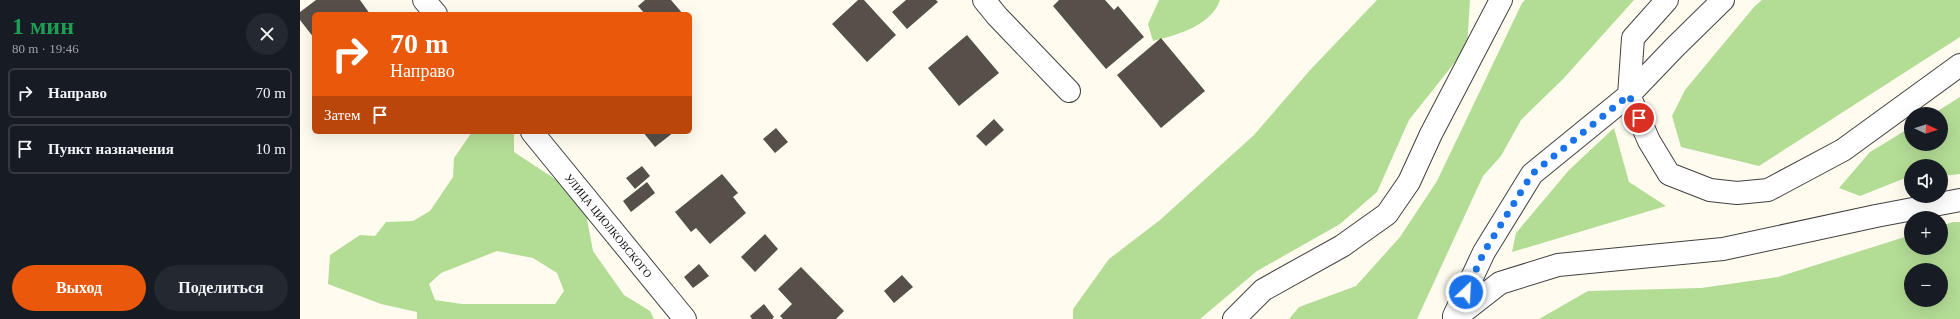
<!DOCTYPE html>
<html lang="ru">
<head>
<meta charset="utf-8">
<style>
	:root { --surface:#171b24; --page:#242831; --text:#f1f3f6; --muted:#9ea1a6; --line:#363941; --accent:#ea580c }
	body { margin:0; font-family:Georgia,serif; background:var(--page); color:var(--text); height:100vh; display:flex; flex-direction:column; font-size:15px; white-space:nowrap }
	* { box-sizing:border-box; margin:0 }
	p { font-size:13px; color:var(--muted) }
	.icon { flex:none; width:22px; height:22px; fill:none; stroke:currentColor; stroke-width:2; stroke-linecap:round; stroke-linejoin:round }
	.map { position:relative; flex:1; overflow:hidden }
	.panel { display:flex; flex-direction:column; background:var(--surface); width:300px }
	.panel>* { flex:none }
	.banner { position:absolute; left:12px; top:12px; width:380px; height:122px; border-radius:6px; box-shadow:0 4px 16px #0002; background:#ea580c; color:#fff; overflow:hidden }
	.needle { width:26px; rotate:94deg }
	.fabs { position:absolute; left:1604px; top:107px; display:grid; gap:8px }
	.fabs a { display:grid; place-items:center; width:44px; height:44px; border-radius:50%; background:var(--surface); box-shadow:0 4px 16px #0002; font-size:20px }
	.pin { position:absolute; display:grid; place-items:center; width:34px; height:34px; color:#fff; margin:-17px; border:2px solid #fff; border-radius:50%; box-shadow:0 1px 4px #0007 }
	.me { position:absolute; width:44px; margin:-22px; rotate:25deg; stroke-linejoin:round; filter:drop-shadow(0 0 3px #0008) }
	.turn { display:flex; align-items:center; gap:14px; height:84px; padding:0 12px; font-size:18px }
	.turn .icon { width:52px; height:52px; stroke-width:2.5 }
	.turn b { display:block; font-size:28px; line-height:34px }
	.then { display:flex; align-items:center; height:38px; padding:0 12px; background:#0003; gap:8px; font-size:15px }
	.round { display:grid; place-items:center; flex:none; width:42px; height:42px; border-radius:21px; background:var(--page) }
	.overview { display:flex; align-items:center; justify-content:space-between; height:68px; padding:0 12px }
	h1 { font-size:24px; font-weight:600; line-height:30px; color:#1e9e55 }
	.button { display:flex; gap:8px; margin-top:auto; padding:8px 12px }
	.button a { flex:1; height:46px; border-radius:24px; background:var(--accent); color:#fff; font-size:16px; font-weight:600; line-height:46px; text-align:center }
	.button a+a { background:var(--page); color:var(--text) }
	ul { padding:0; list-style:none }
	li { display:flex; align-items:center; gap:12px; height:50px; margin:0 8px 6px; padding:0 4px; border:2px solid var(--line); border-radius:6px }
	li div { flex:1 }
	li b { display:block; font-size:15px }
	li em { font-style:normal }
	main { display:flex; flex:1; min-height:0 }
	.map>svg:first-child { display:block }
</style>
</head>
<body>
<main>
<section class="panel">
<div class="overview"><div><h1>1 мин</h1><p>80 m · 19:46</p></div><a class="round"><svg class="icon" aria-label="close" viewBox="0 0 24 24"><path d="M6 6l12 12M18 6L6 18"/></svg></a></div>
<ul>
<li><svg class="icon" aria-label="right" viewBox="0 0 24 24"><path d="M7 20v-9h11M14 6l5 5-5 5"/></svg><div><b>Направо</b></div><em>70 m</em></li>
<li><svg class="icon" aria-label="arrive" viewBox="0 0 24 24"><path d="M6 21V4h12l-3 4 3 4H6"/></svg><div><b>Пункт назначения</b></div><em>10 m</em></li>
</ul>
<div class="button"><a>Выход</a><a>Поделиться</a></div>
</section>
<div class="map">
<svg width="1660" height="319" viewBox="0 0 1660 319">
	<rect width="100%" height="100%" fill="#fffcef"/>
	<!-- forest -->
	<path fill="#b3dc95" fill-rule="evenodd" d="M859,0H920C911,26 877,35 853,41L848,24Z
		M1077,0H1170L1167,47L1109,120L1077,192L1040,224L957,271L900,319H773V309L809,259L860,220L954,135L1011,69Z
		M1225,0H1334L1264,78L1221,120L1201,156L1183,176L1117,319H989L999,307L1056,286L1100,237L1137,181L1222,3Z
		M1462,0H1660V37L1459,166L1381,147L1372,116L1385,90L1454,7Z
		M1660,97V174L1641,176V166H1611V178L1603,179L1560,196L1539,188L1570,152L1611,127V144H1641V114H1633Z
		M1314,128L1329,182L1366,206L1212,252L1216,233L1269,170Z
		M172,132H214V152L261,183L284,203L293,251L324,295L350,311L354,319H117V312L81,304L28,284L30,255L60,235L75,236L86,222L113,221L130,211L153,177L154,158ZM197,251L233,258L257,273L264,291L255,304H162L135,300L129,284L141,273Z
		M1653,222H1660V319H1239L1288,291L1401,288L1478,277L1611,235V248H1641V226ZM1611,270H1641V300H1611Z"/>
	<!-- building -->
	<path fill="#574f4a" d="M16,0H60L70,14H14V38L0,20V12Z
		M345,0H371L383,14H345L338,6Z
		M558,0H564L596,35L567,62L532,24Z
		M606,0H636L638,2L607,29L592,12Z
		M759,0H805L814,10L818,6L844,37L806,69L753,6Z
		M667,35L699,73L659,106L628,68Z
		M861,38L905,91L861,128L817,75Z
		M694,119L704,130L686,146L676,136Z
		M476,128L488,142L475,153L463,139Z
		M343,132H374L355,147Z
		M342,166L350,176L335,189L326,178Z
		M422,174L438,193L433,197L446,213L410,244L396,228L391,232L375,212Z
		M347,182L355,193L331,212L323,201Z
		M465,234L478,249L455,272L441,257Z
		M399,264L409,276L393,288L384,277Z
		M501,267L544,311L536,319H483L480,316L492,304L478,289Z
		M602,275L613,287L594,303L584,291Z
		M464,304L474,317L472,319H452L450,316Z"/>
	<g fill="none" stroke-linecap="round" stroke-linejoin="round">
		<!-- minor casing -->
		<g stroke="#414141" stroke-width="24">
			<g id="minor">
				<path d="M124,0L136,14"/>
				<path d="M684,0L697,16L769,91"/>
				<path d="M1423,0L1375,47L1329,95L1349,141L1369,174L1410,190L1437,193L1468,190L1543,150L1660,65"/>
				<path id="s1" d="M232,132L385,319"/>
				<path d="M1154,316L1184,252L1232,174L1329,95L1333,38L1367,0"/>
				<path d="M934,319L963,290L1042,246L1087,214L1109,182L1131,134L1201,0"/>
				<path d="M1154,319L1200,283L1258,265L1423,249L1576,216L1660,200"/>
			</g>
		</g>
		<!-- minor -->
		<use href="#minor" stroke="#fff" stroke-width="22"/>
	</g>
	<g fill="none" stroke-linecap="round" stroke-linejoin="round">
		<!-- route -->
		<path stroke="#1a73e8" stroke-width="7" stroke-dasharray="0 12.6" d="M1166,292L1184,252L1232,174L1329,95L1339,118"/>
	</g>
	<g text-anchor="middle" stroke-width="4" stroke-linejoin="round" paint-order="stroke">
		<!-- street labels -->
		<g font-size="11" fill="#0e0e0e" stroke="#fff">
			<text dy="4" stroke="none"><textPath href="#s1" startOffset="121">УЛИЦА ЦИОЛКОВСКОГО</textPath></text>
		</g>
	</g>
</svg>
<div class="fabs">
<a><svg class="needle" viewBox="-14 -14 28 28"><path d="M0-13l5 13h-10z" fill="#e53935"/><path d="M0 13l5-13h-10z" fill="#9ea1a6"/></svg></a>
<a><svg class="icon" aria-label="sound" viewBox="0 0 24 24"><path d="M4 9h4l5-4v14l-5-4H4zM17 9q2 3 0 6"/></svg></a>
<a>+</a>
<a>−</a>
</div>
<div class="pin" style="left:1339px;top:118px;background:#d93025"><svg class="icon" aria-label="arrive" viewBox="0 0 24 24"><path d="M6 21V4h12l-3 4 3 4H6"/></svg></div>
<svg class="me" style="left:1166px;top:292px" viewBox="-20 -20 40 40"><circle r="17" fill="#1a73e8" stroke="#fff" stroke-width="3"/><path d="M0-11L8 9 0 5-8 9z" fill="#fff"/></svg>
<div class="banner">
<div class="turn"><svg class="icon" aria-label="right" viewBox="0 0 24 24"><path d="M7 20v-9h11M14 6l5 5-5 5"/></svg><div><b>70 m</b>Направо</div></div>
<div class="then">Затем<svg class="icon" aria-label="arrive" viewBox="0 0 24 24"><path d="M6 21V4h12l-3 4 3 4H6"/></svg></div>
</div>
</div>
</main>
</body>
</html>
